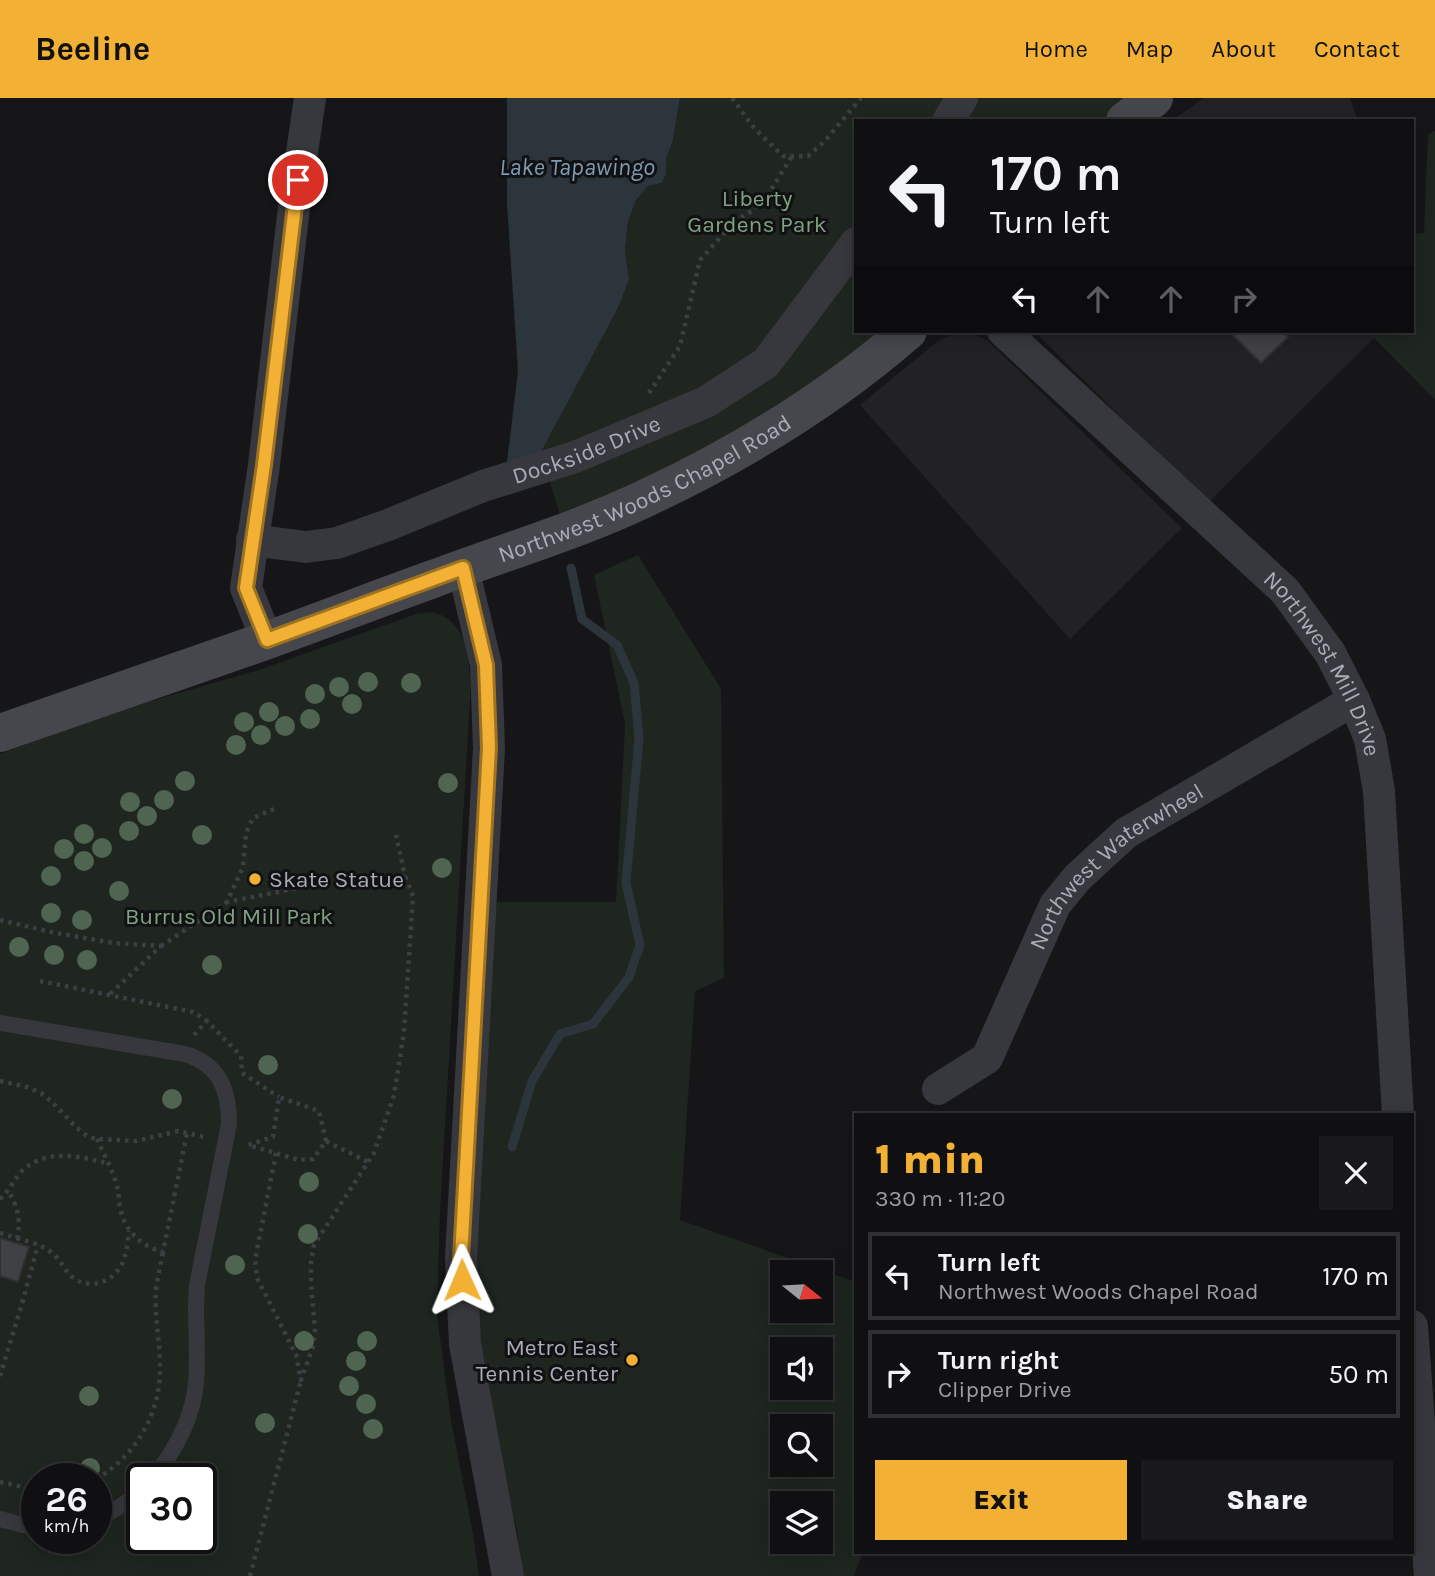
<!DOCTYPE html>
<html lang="en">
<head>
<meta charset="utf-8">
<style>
	:root { --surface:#101012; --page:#19191b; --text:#f1f3f6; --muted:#9c9d9f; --line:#303032; --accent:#f2b134 }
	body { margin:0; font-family:Karla,sans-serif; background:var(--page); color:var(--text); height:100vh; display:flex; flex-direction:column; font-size:26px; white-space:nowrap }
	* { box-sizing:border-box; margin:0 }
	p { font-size:23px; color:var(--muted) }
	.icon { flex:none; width:38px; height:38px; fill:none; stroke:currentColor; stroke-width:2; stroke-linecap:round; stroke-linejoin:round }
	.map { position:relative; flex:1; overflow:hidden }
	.details { position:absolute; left:854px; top:1015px; width:560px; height:441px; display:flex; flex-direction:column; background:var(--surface); border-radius:0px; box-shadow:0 4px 18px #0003,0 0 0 2px var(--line) }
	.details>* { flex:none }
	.top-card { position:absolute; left:854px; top:21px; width:560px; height:214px; border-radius:0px; box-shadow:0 4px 18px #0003,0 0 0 2px var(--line); background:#101012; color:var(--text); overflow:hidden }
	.needle { width:46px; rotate:108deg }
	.tools { position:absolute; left:770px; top:1162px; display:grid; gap:14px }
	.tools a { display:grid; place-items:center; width:63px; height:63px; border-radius:0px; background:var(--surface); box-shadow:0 4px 18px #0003,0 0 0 2px var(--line); font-size:35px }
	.speed { position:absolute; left:21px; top:1365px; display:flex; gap:14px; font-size:35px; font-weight:700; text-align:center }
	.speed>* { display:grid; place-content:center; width:91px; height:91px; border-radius:50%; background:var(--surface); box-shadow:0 4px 18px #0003,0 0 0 2px var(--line); line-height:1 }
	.speed small { font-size:18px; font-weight:400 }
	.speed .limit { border:4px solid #111; border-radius:10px; background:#fff; color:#111 }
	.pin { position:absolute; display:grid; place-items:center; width:60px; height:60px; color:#fff; margin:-30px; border:4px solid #fff; border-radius:50%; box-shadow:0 2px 7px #0007 }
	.me { position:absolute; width:77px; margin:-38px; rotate:359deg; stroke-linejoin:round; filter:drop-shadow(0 0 5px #0008) }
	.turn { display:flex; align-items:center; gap:24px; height:147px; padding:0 21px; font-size:32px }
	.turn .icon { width:91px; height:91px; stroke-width:2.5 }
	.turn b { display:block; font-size:49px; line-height:60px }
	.lanes { display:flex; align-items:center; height:66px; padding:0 21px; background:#0003; justify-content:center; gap:35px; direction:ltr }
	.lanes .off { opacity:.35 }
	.round { display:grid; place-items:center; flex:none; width:74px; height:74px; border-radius:0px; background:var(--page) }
	.headline { display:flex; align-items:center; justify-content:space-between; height:119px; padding:0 21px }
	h1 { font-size:42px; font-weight:800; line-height:52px; color:var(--accent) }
	.button { display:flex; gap:14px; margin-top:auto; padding:14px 21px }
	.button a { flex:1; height:80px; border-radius:0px; background:var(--accent); color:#111; font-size:28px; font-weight:800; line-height:80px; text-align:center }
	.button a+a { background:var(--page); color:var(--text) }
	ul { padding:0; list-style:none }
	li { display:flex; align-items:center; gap:21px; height:88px; margin:0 14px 10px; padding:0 7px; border:4px solid var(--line); border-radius:0px }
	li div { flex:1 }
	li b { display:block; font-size:26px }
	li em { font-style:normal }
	header { display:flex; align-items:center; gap:42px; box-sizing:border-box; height:98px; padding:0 35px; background:var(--accent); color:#111 }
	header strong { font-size:33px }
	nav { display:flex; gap:38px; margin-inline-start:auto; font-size:24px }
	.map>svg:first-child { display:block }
</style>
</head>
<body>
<header>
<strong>Beeline</strong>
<nav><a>Home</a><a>Map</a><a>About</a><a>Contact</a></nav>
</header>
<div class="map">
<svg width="1435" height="1478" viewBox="0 0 1435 1478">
	<rect width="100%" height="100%" fill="#161618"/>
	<!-- built -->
	<path fill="#222225" d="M1204,0H1350L1358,23H1171Z
		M1034,233H1381L1208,405Z
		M958,234L967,235L980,239L989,244L1182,430L1070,541L860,307L938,243Z"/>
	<!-- green -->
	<path fill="#1e261f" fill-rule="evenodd" d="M680,0H1162L1137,23H856V233H907L565,434L541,354L618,210L629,182L625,152L628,124L636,102L648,88L662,85L666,76V61L673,42Z
		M1435,33V302L1374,240L1381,233H1412V200L1416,196L1412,185V136L1424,135L1428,36Z
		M638,457L721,591L724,880L695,893L680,1122L856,1184V1454H863L854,1478H522L517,1431L500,1372L483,1273L473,1164L495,804H616L625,626L594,477ZM782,1174H821V1213H782ZM782,1251H821V1290H782ZM782,1328H821V1367H782ZM782,1405H821V1444H782Z
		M431,514C466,521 467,555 471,584L440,1114L437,1217L451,1322L473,1436L479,1478H0V656L113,614L259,572L416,516ZM37,1381H96V1440H37ZM142,1381H201V1440H142Z"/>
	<!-- water -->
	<path fill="#2c353c" d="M507,0H680L673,42L666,61V76L662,85L648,88L636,102L628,124L625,152L629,182L618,210L541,354L507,364L518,273L507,105Z"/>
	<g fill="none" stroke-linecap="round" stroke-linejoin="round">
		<!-- stream -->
		<path stroke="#2c353c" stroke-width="9" d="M512,1049L532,983L560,936L593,926L629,879L640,847L626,785L639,640L634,585L617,547L582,521L571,470"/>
	</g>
	<!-- building -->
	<path fill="#404145" stroke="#303034" stroke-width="2" d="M1229,233H1282L1288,239L1261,265Z
		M0,1140L29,1149L18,1184L0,1178Z"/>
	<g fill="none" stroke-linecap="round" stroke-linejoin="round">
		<!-- path -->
		<path stroke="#3d3f44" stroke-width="4.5" stroke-dasharray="3.5 5" stroke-linecap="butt" d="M732,0L754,30L783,58H808L824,44L861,0
			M649,295L680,248L700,162L735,123L750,114L764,103L792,58
			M274,711L253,720L246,735L243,769L227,804L349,780L405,778L396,737
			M0,822L51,834L113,845L161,848L110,896
			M161,848L227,804
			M40,883L193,914L207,923
			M194,937L207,923L241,958L242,975L279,999
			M0,983L27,989L41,995L52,1004L76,1029L87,1038L97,1041L136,1043L178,1033L205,1039
			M97,1041C104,1057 114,1074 118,1092C119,1097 119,1103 120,1109C124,1132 140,1148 163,1154L187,1035
			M326,1043L319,1013L279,999L273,1039L248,1047L299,1062L313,1061L326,1043L368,1064
			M276,1055L255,1162L257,1180L296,1257L301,1282L313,1249L315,1232L311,1185V1162L314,1147L374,1055L394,997L404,934L413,798L405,778
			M0,1101C9,1093 13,1083 21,1074C45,1050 78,1058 107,1065
			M0,1135L17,1140C21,1123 18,1108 8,1093
			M17,1140C29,1144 44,1147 53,1156C62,1163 65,1175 75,1181C94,1193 118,1181 124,1161C127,1152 128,1142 129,1133
			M0,1278L23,1202L38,1147
			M96,1381C136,1358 161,1315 160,1268C160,1243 154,1217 156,1192C157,1179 161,1166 163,1154
			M0,1384L37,1392
			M250,1478L301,1282"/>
		<!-- service -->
		<path stroke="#37383d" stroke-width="16" d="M0,925L185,956C220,967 229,992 229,1026L197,1187C194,1219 199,1252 196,1284C193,1321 175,1353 152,1381
			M96,1420C113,1415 128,1404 142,1392
			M0,1421L23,1427L37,1428"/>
		<!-- minor -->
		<g stroke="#37383d" stroke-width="32">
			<path d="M948,23L962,0"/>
			<path id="s1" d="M1003,233L1285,493L1330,555L1354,602L1370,641L1379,693L1398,1017"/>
			<path id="s2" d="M252,442L306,449L337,445L388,427L483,388L575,359L706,304L766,265L856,145"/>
			<path d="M463,470L486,567L489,650L461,1160L465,1246L508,1478"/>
			<path d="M267,542L246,490L264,367L294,109L310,0"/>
			<path id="s3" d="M938,991L987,960L1055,807L1077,780L1126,735L1354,602"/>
			<path d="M1412,1228L1430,1478"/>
		</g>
		<!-- secondary -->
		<g stroke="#45474d" stroke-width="38">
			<path d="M1125,23L1154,0"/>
			<path id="s4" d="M0,635C88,604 177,574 265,543C321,523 377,501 433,481C504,454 577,433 646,400C740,356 830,301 908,233"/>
		</g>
	</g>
	<!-- trees -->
	<g fill="#506452">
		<circle cx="368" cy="584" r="10"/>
		<circle cx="411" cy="585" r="10"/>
		<circle cx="339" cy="589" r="10"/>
		<circle cx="315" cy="596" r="10"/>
		<circle cx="352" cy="606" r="10"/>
		<circle cx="269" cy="614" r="10"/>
		<circle cx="310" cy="621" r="10"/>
		<circle cx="244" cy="624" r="10"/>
		<circle cx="285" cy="628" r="10"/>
		<circle cx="261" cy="637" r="10"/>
		<circle cx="236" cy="647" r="10"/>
		<circle cx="185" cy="683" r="10"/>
		<circle cx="448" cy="685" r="10"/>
		<circle cx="164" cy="702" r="10"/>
		<circle cx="130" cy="704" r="10"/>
		<circle cx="147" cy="718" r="10"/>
		<circle cx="129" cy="733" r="10"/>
		<circle cx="84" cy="736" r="10"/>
		<circle cx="202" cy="737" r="10"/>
		<circle cx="102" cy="750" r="10"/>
		<circle cx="64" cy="751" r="10"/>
		<circle cx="84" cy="763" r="10"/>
		<circle cx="442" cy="770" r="10"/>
		<circle cx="51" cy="778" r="10"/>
		<circle cx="119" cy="793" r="10"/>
		<circle cx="51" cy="815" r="10"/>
		<circle cx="82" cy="822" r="10"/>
		<circle cx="19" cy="849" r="10"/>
		<circle cx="54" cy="857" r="10"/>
		<circle cx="87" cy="862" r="10"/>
		<circle cx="212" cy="867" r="10"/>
		<circle cx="268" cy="967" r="10"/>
		<circle cx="172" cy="1001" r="10"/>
		<circle cx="309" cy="1084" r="10"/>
		<circle cx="308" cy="1136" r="10"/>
		<circle cx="235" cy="1167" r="10"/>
		<circle cx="304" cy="1243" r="10"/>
		<circle cx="367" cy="1243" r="10"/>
		<circle cx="356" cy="1263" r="10"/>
		<circle cx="349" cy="1288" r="10"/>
		<circle cx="89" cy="1298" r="10"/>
		<circle cx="366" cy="1306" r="10"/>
		<circle cx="265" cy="1325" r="10"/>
		<circle cx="373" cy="1331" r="10"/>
		<circle cx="90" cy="1370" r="10"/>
	</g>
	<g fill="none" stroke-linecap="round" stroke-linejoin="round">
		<!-- route casing -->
		<g stroke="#9d7322" stroke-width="18">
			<path id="route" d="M298,82L264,367L246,490L267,542L463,470L486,567L489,650L461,1160L462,1182"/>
		</g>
		<!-- route -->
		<use href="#route" stroke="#f2b134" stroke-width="12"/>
	</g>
	<!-- markers -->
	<g fill="#f2b134" stroke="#111113" stroke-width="2.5">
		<circle cx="255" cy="781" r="7"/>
		<circle cx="632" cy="1262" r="7"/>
	</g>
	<g text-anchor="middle" stroke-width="6" stroke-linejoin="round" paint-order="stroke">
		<!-- park labels -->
		<g font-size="23" fill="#7fa381" stroke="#111113">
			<text x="757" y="108">Liberty<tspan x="757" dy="26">Gardens Park</tspan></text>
			<text x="229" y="826">Burrus Old Mill Park</text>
		</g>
		<!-- street labels -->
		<g font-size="23" fill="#a8adb8" stroke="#111113">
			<text dy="8" stroke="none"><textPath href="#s2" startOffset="352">Dockside Drive</textPath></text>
			<text dy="8" stroke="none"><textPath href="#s4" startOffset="690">Northwest Woods Chapel Road</textPath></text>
			<text dy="8" stroke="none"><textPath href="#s1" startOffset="466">Northwest Mill Drive</textPath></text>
			<text dy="8" stroke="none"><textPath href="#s3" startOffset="296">Northwest Waterwheel</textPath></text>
		</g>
		<!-- poi labels -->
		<g font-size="23" fill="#a8adb8" stroke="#111113" text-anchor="start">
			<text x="269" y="789">Skate Statue</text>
			<text x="618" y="1257" text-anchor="end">Metro East<tspan x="618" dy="26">Tennis Center</tspan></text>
		</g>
		<!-- water labels -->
		<g font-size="24" font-style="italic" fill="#7f9bb3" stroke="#111113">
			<text x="577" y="77">Lake Tapawingo</text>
		</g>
	</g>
</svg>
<div class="tools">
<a><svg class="needle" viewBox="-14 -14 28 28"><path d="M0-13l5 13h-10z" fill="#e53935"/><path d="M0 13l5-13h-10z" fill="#9c9d9f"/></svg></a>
<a><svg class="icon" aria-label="sound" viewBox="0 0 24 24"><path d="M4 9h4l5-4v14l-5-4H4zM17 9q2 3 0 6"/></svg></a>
<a><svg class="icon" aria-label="search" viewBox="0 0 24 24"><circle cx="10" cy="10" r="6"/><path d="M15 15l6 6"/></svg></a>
<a><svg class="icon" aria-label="layers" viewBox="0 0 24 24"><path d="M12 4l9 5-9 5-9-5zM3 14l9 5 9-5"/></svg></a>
</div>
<div class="speed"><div>26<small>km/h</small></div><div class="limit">30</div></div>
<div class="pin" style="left:298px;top:82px;background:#d93025"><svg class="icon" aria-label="arrive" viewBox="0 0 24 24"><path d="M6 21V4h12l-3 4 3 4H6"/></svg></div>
<svg class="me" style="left:462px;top:1182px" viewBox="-20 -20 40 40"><path d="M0-17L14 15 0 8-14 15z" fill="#f2b134" stroke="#fff" stroke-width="4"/></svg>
<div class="top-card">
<div class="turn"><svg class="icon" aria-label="left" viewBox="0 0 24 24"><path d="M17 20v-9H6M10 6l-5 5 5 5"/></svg><div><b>170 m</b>Turn left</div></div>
<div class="lanes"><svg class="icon" aria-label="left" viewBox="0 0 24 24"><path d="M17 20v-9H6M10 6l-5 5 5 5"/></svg><svg class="icon off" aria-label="ahead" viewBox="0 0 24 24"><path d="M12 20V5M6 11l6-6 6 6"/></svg><svg class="icon off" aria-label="ahead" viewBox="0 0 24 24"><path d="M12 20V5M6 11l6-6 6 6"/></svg><svg class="icon off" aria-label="right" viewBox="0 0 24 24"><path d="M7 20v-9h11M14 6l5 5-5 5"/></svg></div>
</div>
<section class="details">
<div class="headline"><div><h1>1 min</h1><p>330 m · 11:20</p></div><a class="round"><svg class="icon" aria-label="close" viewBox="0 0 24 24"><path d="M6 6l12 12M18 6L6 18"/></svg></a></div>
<ul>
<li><svg class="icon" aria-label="left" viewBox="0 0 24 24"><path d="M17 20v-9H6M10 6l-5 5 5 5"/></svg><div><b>Turn left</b><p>Northwest Woods Chapel Road</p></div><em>170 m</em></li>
<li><svg class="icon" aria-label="right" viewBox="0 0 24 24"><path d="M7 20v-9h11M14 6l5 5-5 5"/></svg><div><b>Turn right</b><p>Clipper Drive</p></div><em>50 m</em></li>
</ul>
<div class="button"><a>Exit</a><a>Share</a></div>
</section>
</div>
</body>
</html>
